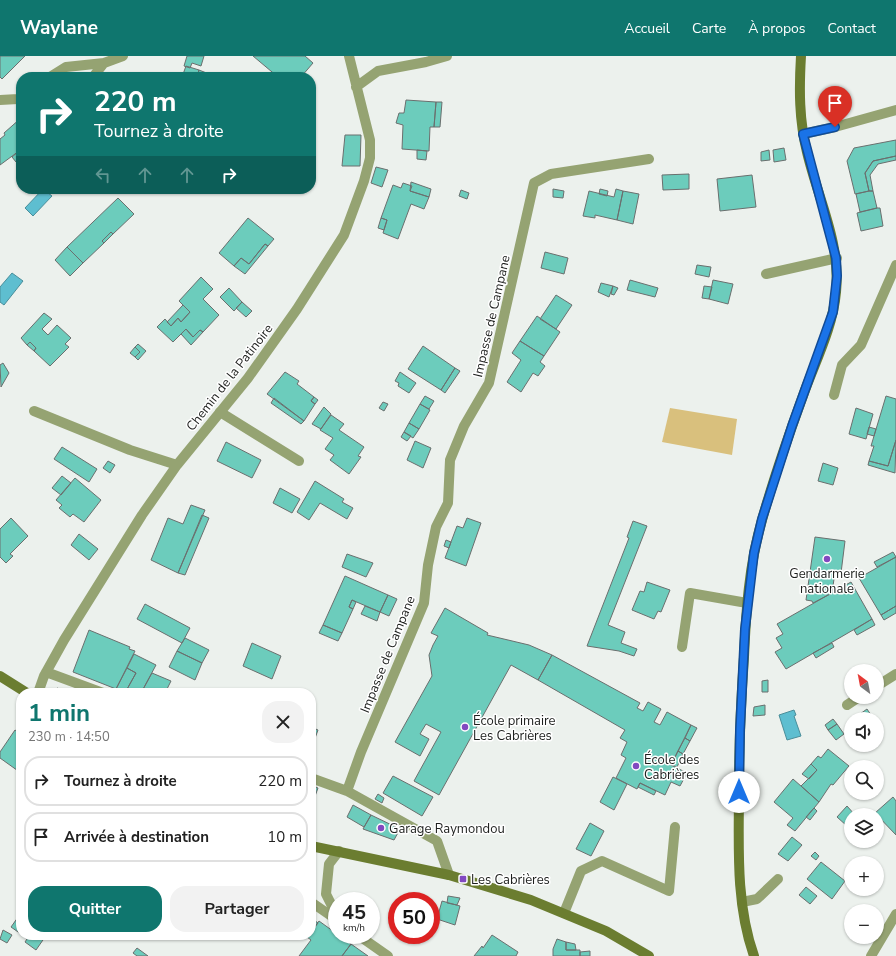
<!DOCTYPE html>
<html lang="fr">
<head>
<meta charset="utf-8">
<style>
	:root { --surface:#fff; --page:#f2f2f2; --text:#222; --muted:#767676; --line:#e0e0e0; --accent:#0f766e }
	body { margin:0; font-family:"Nunito Sans",sans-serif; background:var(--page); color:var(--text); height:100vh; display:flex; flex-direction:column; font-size:15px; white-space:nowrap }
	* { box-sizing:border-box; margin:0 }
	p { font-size:13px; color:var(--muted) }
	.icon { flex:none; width:22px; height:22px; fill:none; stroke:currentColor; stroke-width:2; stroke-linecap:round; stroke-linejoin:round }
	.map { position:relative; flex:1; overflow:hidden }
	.sheet { position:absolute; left:16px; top:632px; width:300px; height:252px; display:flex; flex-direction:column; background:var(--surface); border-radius:16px; box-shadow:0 1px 3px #0004 }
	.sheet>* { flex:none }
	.top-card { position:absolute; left:16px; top:16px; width:300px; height:122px; border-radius:16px; box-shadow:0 1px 3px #0004; background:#0f766e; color:#fff; overflow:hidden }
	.needle { width:26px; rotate:328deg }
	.buttons { position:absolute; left:844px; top:608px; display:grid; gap:8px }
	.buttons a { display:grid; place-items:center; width:40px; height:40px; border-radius:50%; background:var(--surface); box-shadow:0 1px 3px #0004; font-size:20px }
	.speed { position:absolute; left:328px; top:836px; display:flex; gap:8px; font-size:20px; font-weight:700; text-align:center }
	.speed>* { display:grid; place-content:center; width:52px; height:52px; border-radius:50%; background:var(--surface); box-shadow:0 1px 3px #0004; line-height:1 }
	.speed small { font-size:10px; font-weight:400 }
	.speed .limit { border:6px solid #d22; background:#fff; color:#111 }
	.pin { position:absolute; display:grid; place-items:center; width:34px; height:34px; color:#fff; margin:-41px -17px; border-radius:50% 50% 50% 0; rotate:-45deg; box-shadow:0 0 4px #0007 }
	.pin .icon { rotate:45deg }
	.me { position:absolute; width:44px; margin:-22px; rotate:0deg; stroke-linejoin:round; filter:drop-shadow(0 0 3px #0008) }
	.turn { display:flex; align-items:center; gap:14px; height:84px; padding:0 12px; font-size:18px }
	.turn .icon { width:52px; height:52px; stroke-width:2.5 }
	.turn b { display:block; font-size:28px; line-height:34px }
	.lanes { display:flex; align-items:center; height:38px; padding:0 12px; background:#0003; justify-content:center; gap:20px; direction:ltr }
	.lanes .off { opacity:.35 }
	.round { display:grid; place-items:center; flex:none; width:42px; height:42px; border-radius:16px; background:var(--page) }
	.overview { display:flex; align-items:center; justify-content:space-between; height:68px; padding:0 12px }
	h1 { font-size:24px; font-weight:700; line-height:30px; color:var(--accent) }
	.primary-button { display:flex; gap:8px; margin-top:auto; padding:8px 12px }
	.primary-button a { flex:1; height:46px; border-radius:16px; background:var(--accent); color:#fff; font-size:16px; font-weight:700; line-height:46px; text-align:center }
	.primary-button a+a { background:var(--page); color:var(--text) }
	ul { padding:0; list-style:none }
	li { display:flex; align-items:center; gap:12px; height:50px; margin:0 8px 6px; padding:0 4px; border:2px solid var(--line); border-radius:16px }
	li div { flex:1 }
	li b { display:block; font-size:15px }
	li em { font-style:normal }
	header { display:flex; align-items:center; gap:24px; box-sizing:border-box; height:56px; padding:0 20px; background:var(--accent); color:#fff }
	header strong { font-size:19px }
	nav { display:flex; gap:22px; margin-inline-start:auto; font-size:14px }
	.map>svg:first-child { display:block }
</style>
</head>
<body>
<header>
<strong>Waylane</strong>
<nav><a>Accueil</a><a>Carte</a><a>À propos</a><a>Contact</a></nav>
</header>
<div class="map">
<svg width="896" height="900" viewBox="0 0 896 900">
	<rect width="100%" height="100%" fill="#ecf1ed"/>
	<!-- green -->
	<path fill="#d9c07d" d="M670,352L737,363L732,399L662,386Z"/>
	<!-- water -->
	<path fill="#5ebed0" stroke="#4a8e9a" d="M43,133L52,140L33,160L25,152Z
		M12,217L23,225L4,249L0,246V231Z
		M794,654L796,659L794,660L801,680L787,684L779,659Z"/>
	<!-- building -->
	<path fill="#6cccbc" stroke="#6a6f6e" d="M0,0H25L2,23L0,21Z
		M187,0H204L201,10L192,7L190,12L184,10Z
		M253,0H305L313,7L301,21H278Z
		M186,10L199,14L197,21H182Z
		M199,14L209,18L208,21H197Z
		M406,44L436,46L434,71H430L429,95L402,93L403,69L396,67L399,57H404Z
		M436,46H442L440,71H434Z
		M21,62V95H19L0,109V83L5,79L4,77Z
		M345,79H361L360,110H342Z
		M896,84V100L873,105L865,117L869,135L855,138L847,105L854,92Z
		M784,92L786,104L774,106L773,94Z
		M417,94L427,95L426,104L417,103Z
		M769,94L770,104L761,105V96Z
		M19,95H21V103L16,106L12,101Z
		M896,100V104L878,108L870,119L873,135H869L865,117L873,105Z
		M376,111L388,114L382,131L371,127Z
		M689,118V133L663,134L662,119Z
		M752,119L756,151L720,155L717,123Z
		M411,126L431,133L429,141L410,135Z
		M403,127L412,130L410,135L429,141L424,153L411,148L398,183L383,177L387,164L381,162L393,129L401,132Z
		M553,133L564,135L563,142L553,141Z
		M600,133L608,135L607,140L599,138Z
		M616,133L623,135L617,164L595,159V162L583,160L589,135L614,141Z
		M461,134L469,137L467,143L459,140Z
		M623,135L639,138L633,168L617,164Z
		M869,135H873L877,152L860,156L856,138Z
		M118,142L134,158L113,178L111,176L102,185L104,187L83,207L67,191Z
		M877,152H880L883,170L861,175L857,157Z
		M248,162L274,183L268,190L265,188L249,208L241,202L234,210L219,197Z
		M381,162L387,164L384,174L378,172Z
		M111,176L113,178L104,187L102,185Z
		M265,188L268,190L245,218L234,210L241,202L249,208Z
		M67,191L83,207L70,220L55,204Z
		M545,196L568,202L564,218L541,212Z
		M697,209L711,211L709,221L695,218Z
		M201,221L213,233L203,243L219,259L203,276L200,274L193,281L186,273L173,286L157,271L165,263L171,270L178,262L181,266L190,256L179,245Z
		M630,224L658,232L655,241L627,234Z
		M713,224L733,228L728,248L709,243Z
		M601,227L613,230L609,241L598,236Z
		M613,230L618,232L614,239L611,238Z
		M704,230L712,231L709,243L702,242Z
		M229,232L242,246L234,255L220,241Z
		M556,239L572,249L556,273L540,263Z
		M242,246L252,255L246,261L236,252Z
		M183,249L190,256L181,266L178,262L171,270L167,266Z
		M44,257L52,263L42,273L48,279L57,269L71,282L65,288L69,291L50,310L34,295L36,292L30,286L27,289L21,282Z
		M537,260L560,276L544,300L520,285Z
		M186,273L193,281L200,274L203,276L191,289L181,278Z
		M520,285L544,300L540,306L545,310L538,320L533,317L521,336L507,326L521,304L512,297Z
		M30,286L36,292L34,295L27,289Z
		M138,288L146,295L138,304L135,301L140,296L135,291Z
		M423,290L455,312L441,334L408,313Z
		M135,291L140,296L135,301L130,297Z
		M3,307L9,317L1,331L0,309Z
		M455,312L460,315L445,337L441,334Z
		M285,316L299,325L297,328L314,341L311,345L315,348L304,365L267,338Z
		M400,316L416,327L409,337L398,330L399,327L395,325Z
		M425,340L434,345L429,353L420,348Z
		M886,340L896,343V384L888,410L869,405L874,390H871Z
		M314,341L318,344L315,348L311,345Z
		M274,342L304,365L301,368L271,347Z
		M383,346L388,348L384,355L379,352Z
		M420,348L430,354L419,373L409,367Z
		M324,351L331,358L321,373L312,368Z
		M856,352L873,358L866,383L849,378Z
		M331,359L344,368L339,374L364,391L358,400L361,401L349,418L330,404L334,399L325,393L333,382L320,374Z
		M409,367L419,373L413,382L404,376Z
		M869,371L876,373L874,380L867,378Z
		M404,376L411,380L407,385L401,381Z
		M896,384L895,417L868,409L869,405L888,410Z
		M415,385L431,392L423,412L407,404Z
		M226,386L261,404L252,422L217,405Z
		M62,391L97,413L89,426L54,403Z
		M108,405L115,409L110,417L103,412Z
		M823,407L838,412L833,429L818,425Z
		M62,420L71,427L61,439L52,432Z
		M75,422L101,444L84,466L73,458L70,461L59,452L62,449L56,444Z
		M315,425L344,443L342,446L353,452L347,463L320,447L309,464L297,456Z
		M280,432L300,443L292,457L273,447Z
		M191,449L205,454L178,517L151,504L168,462L183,468Z
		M202,459L209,462L185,519L178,517Z
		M11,462L28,480L10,498L13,500L6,507L0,501V473Z
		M467,462L481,467L466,510L445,502L457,470L463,472Z
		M633,465L647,470L608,569L625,576L621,587L637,593L634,600L619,595L587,590L629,482L627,481Z
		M79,478L98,493L89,504L71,489Z
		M815,481L845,485L841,517L835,516L832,537L813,547L812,545L806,544Z
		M446,484L451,486L449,492L444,490Z
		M893,496L896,501L877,511L874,506Z
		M347,498L373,507L366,521L342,511Z
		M896,501V550L881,559L859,522Z
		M345,520L388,539L380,556L352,544L349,551L353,553L342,577L323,569Z
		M647,526L670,534L661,556L658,555L654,563L632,554L640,535L644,536Z
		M851,526L872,563L786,613L775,596L782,592L776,582L783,578L777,568Z
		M388,539L397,543L389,560L380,556Z
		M352,544L356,546L353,553L349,551Z
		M145,548L190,572L182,587L137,563Z
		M365,550L380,556L377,565L361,558Z
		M896,550V557L884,564L881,559Z
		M445,552L488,577L487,579L529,589L552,599L538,624L511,609L439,739L414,725L441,676L426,668L420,678L429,683L420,700L395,686L432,620L429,599L433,589L438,580L431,577Z
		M872,563L875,569L857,579L854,574Z
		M323,569L342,577L338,585L319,577Z
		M89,574L130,591L129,593L135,595L116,633L73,616Z
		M185,582L209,594L202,607L177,595Z
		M252,587L281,600L272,623L243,610Z
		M832,587L834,591L816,602L813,597Z
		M177,595L202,607L195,624L169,611Z
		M134,598L156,609L141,637L126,635L136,617L127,612Z
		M552,599L640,647L637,652L643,655L648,646L661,653L654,666L660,669L667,656L691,669L671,709L687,717L680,730L671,726L665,739L640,727L637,733L616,722L626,702L621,699L627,686L620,682L625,674L538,624Z
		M127,612L136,617L126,635L116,633Z
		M152,617L171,625L165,637H141Z
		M768,624V636H762V625Z
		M57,632L72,637H60L57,634Z
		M765,649V659L753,660L754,651Z
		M867,653L871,659L866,663H853Z
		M833,663L837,668L828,674L825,669Z
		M837,668L844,678L836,684L828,674Z
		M691,669L697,672L690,685L685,682Z
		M311,671L318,674L311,693Z
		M15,674L21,678V717L0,702V696Z
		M685,682L690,685L683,698L678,695Z
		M828,693L849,710L833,729L831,728L819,746L801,730L817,714L811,708L818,700L821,702Z
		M678,695L683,698L677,711L671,709Z
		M811,708L817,714L809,723L802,718Z
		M393,720L433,741L422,760L383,737Z
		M613,721L627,728L614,754L600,746Z
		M793,723L819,746L795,775L787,769L793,762L774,746Z
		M640,727L656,735L654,739L638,731Z
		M311,729L318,732L311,751Z
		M378,738L384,742L382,747L375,743Z
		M893,741L896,745V779L875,757Z
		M353,749L371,759L364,771L347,761Z
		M847,750L855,759H851V766L847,770L837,761Z
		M814,752L817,755L810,764L806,761Z
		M371,759L400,773L394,784L363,773Z
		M590,767L604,775L591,800L576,793Z
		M792,781L802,789L788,805L778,798Z
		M815,796L819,800L816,804L811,800Z
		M821,806L845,825L832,843L807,823Z
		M806,831L817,840L810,848L799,839Z
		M448,840L460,842L457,849L447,847Z
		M442,845L460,850L455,869L437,863Z
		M21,857V878L11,871Z
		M311,862L318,867L311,876Z
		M319,865L351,888L342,900H299L311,884L307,881L311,879V876Z
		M3,874L12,879L7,887L0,883Z
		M22,879H41L45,881L36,894L25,886L27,883Z
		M492,879L518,896L516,900H474L482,890L483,892Z
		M557,883L566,886V894H580V900H553V893Z
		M566,886L575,888L576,894H566Z
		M351,888L368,900H342Z
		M137,892L148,900H137L133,897Z
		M590,895V900H580V896Z"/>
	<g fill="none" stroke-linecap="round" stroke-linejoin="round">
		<!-- service -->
		<path stroke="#95a372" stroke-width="10" d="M766,218L837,202
			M220,356L299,405
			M682,591L690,537L747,547
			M877,630L896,618
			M847,649L859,641
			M742,846L757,843L778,823
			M564,857L581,815L602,805L669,835L675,771
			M871,900L896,858"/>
		<!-- minor -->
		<path stroke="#95a372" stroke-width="10" d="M50,21L66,11L104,7L123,0
			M93,21L104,7
			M356,31L378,15L426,6L447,0
			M0,44L18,43L21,41
			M803,78L835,71L896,54
			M834,339L842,309L861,289L896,209
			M34,355L130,394L177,409
			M46,616L103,637
			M38,637L44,620L64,584L142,459L177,409L248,322L297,253L344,179L364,125L370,102V84L349,0
			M311,722L347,735L437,785L449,819
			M347,735L361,696L424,547L428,509L436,471L448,447L450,404L464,370L489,327L534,127L551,118L649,103
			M311,846L337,864
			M337,860L326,838L329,808L339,795
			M358,879L388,900"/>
		<!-- secondary -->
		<path stroke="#6b7d30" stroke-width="10" d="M0,620L27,637
			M311,790L449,819L531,844L606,875L649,900
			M754,900C735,846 739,787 739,731C739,687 741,644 744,601C746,555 749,509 762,464C774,421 789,378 804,337C816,304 833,271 836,236C841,187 818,143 807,96C799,64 799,33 801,0"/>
	</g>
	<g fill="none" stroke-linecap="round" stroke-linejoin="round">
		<!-- route casing -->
		<g stroke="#114b97" stroke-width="10">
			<path id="route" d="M739,736L740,674L745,573L754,497L762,463L792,370L833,256L837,220L836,202L803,78L835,71"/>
		</g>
		<!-- route -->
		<use href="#route" stroke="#1a73e8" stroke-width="7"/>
	</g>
	<!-- markers -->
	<g fill="#8249c0" stroke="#fff" stroke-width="1.5">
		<circle cx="827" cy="503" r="4"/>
		<circle cx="465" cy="671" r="4"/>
		<circle cx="636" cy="710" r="4"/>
		<circle cx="381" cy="772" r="4"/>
		<rect x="459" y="819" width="8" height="8" rx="2"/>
	</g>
	<g text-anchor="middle" stroke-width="3" stroke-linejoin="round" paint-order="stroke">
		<!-- street labels -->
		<g font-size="13" fill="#1d1f1d" stroke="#fff">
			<text transform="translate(491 260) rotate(-77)" y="5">Impasse de Campane</text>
			<text transform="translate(229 321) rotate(-52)" y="5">Chemin de la Patinoire</text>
			<text transform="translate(387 598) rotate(-68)" y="5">Impasse de Campane</text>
		</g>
		<!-- poi labels -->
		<g font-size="13" fill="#1d1f1d" stroke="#fff" text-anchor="start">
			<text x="827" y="522" text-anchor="middle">Gendarmerie<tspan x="827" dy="15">nationale</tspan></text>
			<text x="473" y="669">École primaire<tspan x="473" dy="15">Les Cabrières</tspan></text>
			<text x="644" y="708">École des<tspan x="644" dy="15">Cabrières</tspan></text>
			<text x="389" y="777">Garage Raymondou</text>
			<text x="471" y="828">Les Cabrières</text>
		</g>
	</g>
</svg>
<div class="buttons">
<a><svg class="needle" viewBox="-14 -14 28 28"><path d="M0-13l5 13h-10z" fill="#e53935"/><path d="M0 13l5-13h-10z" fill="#767676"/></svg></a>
<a><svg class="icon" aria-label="sound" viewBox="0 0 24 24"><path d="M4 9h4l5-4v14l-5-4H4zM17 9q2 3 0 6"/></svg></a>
<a><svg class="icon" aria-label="search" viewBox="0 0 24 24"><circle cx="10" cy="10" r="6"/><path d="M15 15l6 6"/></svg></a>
<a><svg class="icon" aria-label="layers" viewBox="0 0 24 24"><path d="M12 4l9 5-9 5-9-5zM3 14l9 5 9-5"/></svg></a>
<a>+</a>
<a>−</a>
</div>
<div class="speed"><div>45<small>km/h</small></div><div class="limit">50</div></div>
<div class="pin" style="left:835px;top:71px;background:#d93025"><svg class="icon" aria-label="arrive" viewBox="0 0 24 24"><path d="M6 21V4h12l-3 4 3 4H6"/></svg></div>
<svg class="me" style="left:739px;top:736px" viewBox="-20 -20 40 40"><circle r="19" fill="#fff"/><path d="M0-13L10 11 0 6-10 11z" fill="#1a73e8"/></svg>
<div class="top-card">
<div class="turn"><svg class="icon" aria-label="right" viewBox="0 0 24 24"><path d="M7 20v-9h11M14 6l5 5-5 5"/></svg><div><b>220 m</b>Tournez à droite</div></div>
<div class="lanes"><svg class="icon off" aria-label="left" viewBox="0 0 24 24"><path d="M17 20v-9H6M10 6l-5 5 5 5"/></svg><svg class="icon off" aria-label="ahead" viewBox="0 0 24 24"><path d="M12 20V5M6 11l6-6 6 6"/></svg><svg class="icon off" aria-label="ahead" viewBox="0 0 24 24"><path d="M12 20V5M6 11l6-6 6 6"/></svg><svg class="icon" aria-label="right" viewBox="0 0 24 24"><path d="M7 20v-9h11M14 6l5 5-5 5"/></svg></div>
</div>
<section class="sheet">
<div class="overview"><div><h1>1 min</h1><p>230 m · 14:50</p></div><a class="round"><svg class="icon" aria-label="close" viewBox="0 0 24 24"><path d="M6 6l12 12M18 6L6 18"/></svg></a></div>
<ul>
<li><svg class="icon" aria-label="right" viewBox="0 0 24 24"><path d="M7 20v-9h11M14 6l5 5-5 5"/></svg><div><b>Tournez à droite</b></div><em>220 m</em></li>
<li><svg class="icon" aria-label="arrive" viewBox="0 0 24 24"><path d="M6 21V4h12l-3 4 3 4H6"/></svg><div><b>Arrivée à destination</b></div><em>10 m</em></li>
</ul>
<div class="primary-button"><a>Quitter</a><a>Partager</a></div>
</section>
</div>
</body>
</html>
